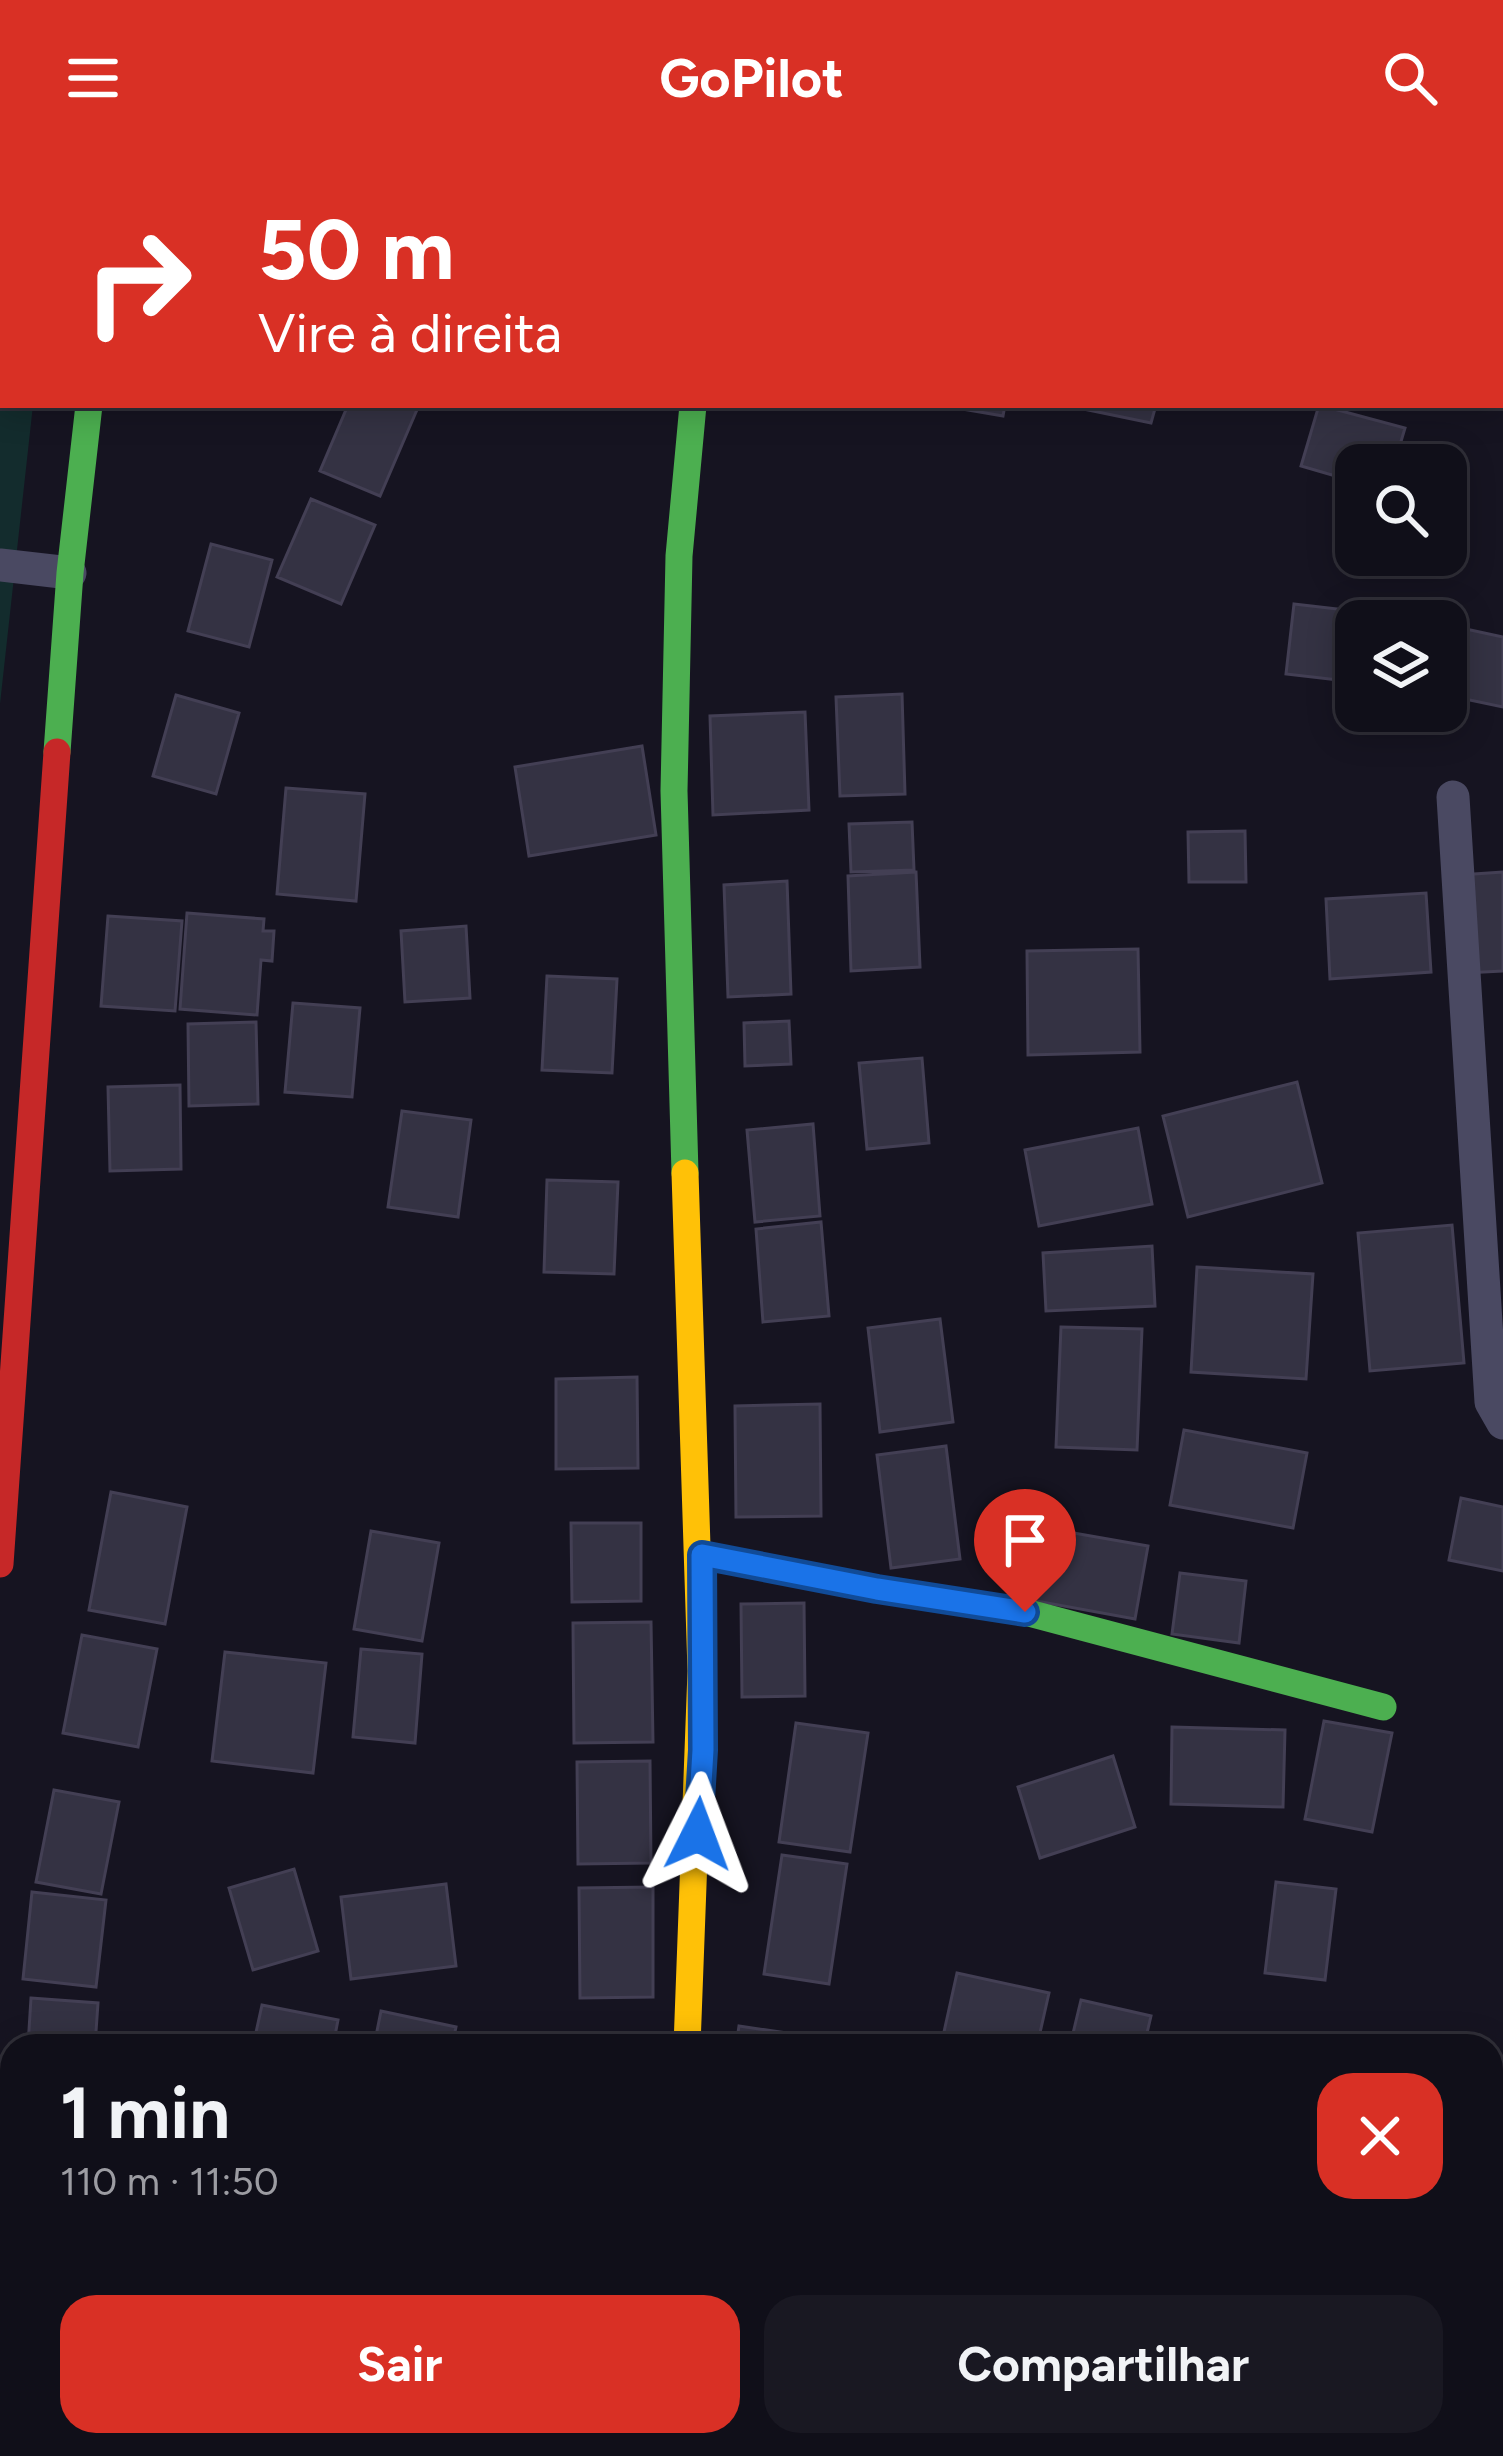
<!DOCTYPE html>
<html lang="pt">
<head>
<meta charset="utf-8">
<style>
	:root { --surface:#100f19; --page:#191822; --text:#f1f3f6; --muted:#9c9ca2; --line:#302f38; --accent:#d93025 }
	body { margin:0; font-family:Figtree,sans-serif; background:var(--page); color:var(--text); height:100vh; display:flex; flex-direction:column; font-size:45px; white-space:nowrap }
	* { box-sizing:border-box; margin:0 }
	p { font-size:39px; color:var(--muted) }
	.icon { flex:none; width:66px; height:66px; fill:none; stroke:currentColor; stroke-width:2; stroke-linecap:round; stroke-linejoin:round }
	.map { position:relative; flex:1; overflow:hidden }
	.panel { position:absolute; left:0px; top:1878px; width:1503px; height:423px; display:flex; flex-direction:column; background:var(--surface); border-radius:36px 36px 0 0; box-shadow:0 6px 30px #0003,0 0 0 3px var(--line) }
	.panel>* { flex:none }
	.top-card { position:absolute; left:0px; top:0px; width:1503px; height:252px; box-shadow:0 6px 30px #0003,0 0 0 3px var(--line); background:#d93025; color:#fff; overflow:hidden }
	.buttons { position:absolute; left:1335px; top:288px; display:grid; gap:24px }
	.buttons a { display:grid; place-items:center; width:132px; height:132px; border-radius:24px; background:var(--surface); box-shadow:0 6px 30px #0003,0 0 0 3px var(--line); font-size:60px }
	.pin { position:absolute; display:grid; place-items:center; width:102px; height:102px; color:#fff; margin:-123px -51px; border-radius:50% 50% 50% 0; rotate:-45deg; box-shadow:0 0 12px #0007 }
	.pin .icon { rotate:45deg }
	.me { position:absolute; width:132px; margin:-66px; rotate:3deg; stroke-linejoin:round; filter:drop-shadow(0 0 9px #0008) }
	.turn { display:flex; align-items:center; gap:42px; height:252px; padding:0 60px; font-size:54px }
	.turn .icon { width:156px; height:156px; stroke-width:2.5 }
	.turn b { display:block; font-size:84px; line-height:102px }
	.round { display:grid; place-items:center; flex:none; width:126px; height:126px; border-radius:36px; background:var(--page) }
	.headline { display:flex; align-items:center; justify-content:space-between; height:204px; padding:0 60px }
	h1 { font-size:72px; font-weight:700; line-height:90px }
	.cta { display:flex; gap:24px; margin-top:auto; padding:24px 60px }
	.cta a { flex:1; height:138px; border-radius:36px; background:var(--accent); color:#fff; font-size:48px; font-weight:700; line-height:138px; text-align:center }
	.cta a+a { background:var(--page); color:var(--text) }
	header { display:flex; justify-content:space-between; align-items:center; height:156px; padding:0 60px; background:var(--accent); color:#fff; font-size:54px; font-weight:700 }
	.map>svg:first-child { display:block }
</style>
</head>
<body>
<header><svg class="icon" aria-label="menu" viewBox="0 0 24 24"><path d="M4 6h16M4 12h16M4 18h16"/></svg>GoPilot<svg class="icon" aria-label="search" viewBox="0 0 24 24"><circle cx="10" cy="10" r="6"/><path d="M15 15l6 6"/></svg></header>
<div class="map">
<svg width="1503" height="2300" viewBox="0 0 1503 2300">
	<rect width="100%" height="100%" fill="#161421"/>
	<!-- green -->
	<path fill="#132c2d" d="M0,0H60L3,3V249H33L0,548Z"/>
	<!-- building -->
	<path fill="#343243" stroke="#433f54" stroke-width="3" d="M252,0H337L252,3Z
		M967,0H1061L966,3Z
		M1411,0H1503L1500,61V3H1410Z
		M1500,164L1503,165V241L1500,240Z
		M348,249H419L380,340L320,315Z
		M939,249H1005L1003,260Z
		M1064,249H1156L1151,267Z
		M1319,249L1405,272L1394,309H1356V326L1301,310Z
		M311,343L375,369L341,448L277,421Z
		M211,388L272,404L249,491L188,475Z
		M1294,448L1407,461V465H1356V526L1286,518Z
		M1452,470L1503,481V551L1446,539V496Z
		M902,538L905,638L840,640L836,541Z
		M176,539L239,557L216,638L153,620Z
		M805,556L809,654L713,659L710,560Z
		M642,590L656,679L529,700L515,611Z
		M286,632L365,638L356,745L277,738Z
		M912,666L914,714L851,716L849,668Z
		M1245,675L1246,726H1189L1188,676Z
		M916,716L920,811L851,815L848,720Z
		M1503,716V815L1466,817L1460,719Z
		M787,725L791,838L728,841L724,729Z
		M1426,737L1431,816L1330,823L1326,743Z
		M187,757L264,763L263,775H274L272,805L261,804L257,859L180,853Z
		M108,760L182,765L175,855L101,850Z
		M466,770L470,842L405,846L401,775Z
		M1138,793L1140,896L1028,899L1027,795Z
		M547,820L617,823L612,917L542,914Z
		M293,847L360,852L352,941L285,936Z
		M789,865L791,908L745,910L744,867Z
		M256,866L258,948L189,950L188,868Z
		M922,902L929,987L867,993L859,907Z
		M1297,926L1322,1027L1188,1061L1163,960Z
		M180,929L181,1013L110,1015L108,931Z
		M402,955L471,964L458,1061L388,1051Z
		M813,968L820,1060L755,1066L747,974Z
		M1138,972L1152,1048L1039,1070L1025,994Z
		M547,1024L618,1026L614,1118L544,1116Z
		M821,1066L829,1160L763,1166L756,1073Z
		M1452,1069L1464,1207L1370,1215L1358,1077Z
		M1152,1090L1155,1150L1046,1155L1043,1097Z
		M1197,1111L1313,1118L1306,1223L1191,1216Z
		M940,1163L953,1266L880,1276L868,1172Z
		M1061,1171L1142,1173L1137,1294L1056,1291Z
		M637,1221L638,1312L556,1313V1223Z
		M820,1248L821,1360L736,1361L735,1250Z
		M1184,1274L1307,1297L1293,1372L1170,1349Z
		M946,1290L960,1403L891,1412L877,1299Z
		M111,1336L187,1351L165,1468L89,1454Z
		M1461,1342L1503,1351V1415L1449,1404Z
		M571,1367H641V1445L572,1446Z
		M1028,1369L1148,1390L1135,1463L1015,1441Z
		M371,1375L439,1387L422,1485L354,1473Z
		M1180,1417L1246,1425L1239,1487L1172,1478Z
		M804,1447L805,1540L742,1541L741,1448Z
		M651,1466L653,1586L574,1587L573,1467Z
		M82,1479L157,1493L138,1591L63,1577Z
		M361,1493L422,1498L415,1587L353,1581Z
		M225,1496L326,1507L313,1617L212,1605Z
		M1324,1565L1392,1577L1372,1676L1305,1663Z
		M796,1567L868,1577L850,1696L779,1686Z
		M1172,1571L1285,1574L1283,1651L1171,1648Z
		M1113,1600L1135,1671L1040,1702L1018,1631Z
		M650,1605L651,1707L578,1708L577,1606Z
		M54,1634L119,1646L101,1738L36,1726Z
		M782,1699L847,1708L829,1828L764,1818Z
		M294,1713L318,1795L253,1814L229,1732Z
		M1276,1726L1336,1733L1325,1824L1265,1817Z
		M446,1728L456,1810L351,1823L341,1741Z
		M653,1731V1841L580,1842L579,1732Z
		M32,1736L106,1744L96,1831L23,1823Z
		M957,1817L1049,1837L1037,1890H966L942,1885Z
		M31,1842L98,1847L95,1890H28Z
		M1081,1844L1151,1860L1144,1890H1070Z
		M262,1849L338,1864L333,1890H253Z
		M381,1855L456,1871L452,1890H374Z
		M739,1870L814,1881L812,1890H736Z
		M602,1877L649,1883L648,1890H600Z
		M1491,2272L1503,2276V2300H1472L1475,2289H1491Z
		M711,2289H785L784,2300H710Z
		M975,2289H1052L1051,2300L974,2296Z
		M1229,2289H1289L1309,2294L1308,2300H1226Z"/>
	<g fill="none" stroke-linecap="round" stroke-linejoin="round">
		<!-- street -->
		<path stroke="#4a4962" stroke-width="33" d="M117,3V0
			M718,3L719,0
			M0,409L70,417
			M1453,641L1491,1246L1503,1267
			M656,2300V2289"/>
		<!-- fast -->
		<path stroke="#4caf50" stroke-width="27" d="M57,596L70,417L89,249
			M685,1017L674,635L679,400L693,249
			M702,1399L877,1433L1025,1456L1383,1551"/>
		<!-- slow -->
		<path stroke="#ffc107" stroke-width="27" d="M685,1017L701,1515L687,1890"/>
		<!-- jam -->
		<path stroke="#c62828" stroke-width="27" d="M0,1408L57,596"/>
	</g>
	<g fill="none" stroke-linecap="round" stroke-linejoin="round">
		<!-- route casing -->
		<g stroke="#114b97" stroke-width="30">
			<path id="route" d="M698,1678L703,1594L702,1399L877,1433L1025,1456"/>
		</g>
		<!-- route -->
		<use href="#route" stroke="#1a73e8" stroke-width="21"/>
	</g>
</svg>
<div class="buttons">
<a><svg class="icon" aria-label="search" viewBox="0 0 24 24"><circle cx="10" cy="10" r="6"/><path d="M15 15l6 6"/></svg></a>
<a><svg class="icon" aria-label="layers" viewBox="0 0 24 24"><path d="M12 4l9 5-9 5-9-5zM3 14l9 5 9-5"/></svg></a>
</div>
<div class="pin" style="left:1025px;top:1456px;background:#d93025"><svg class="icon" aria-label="arrive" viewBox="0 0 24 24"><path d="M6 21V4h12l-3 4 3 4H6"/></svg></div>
<svg class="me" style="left:698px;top:1678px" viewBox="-20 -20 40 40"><path d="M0-17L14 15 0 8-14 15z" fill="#1a73e8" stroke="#fff" stroke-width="4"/></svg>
<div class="top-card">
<div class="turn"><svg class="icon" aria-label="right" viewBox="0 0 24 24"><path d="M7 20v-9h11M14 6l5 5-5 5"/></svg><div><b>50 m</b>Vire à direita</div></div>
</div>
<section class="panel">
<div class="headline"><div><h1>1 min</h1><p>110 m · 11:50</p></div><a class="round" style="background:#d93025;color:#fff"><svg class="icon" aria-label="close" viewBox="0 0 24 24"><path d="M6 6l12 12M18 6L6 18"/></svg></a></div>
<div class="cta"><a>Sair</a><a>Compartilhar</a></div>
</section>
</div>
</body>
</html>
